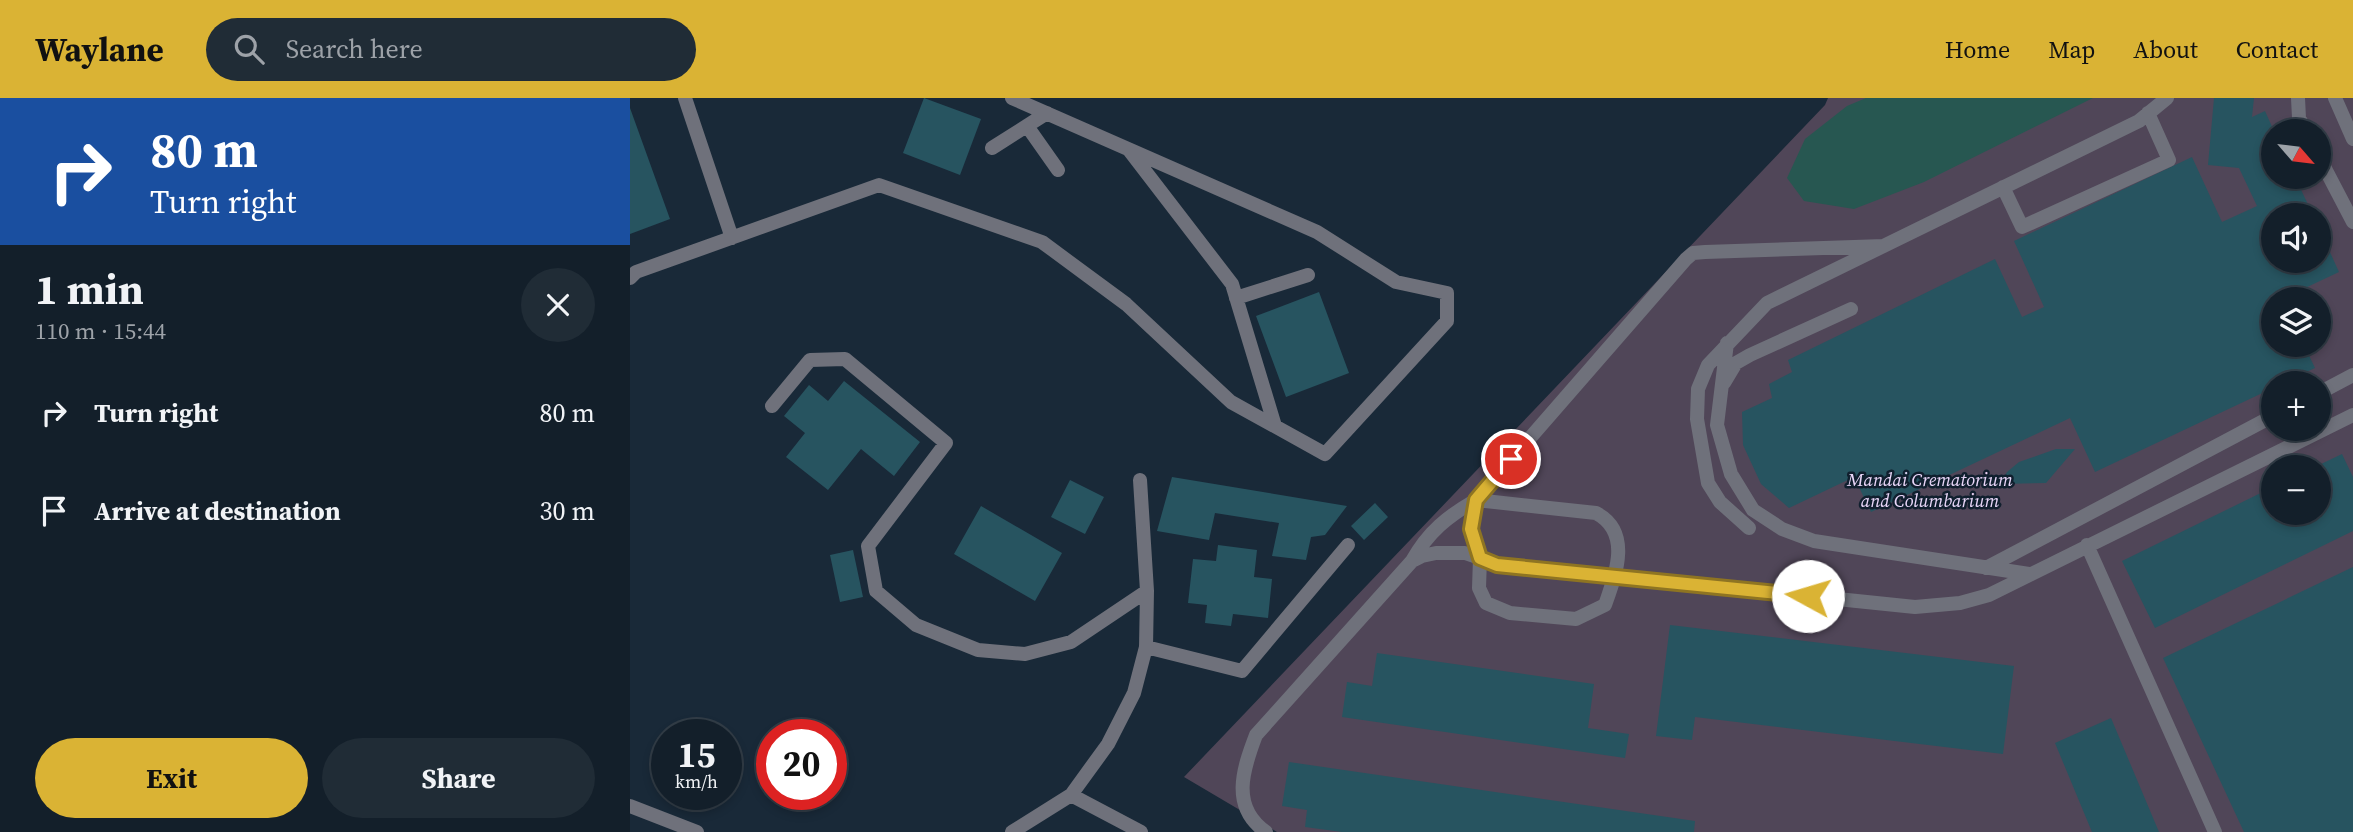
<!DOCTYPE html>
<html lang="en">
<head>
<meta charset="utf-8">
<style>
	:root { --surface:#131f2a; --page:#202c36; --text:#f1f3f6; --muted:#9da2a8; --line:#323d47; --accent:#dab334 }
	body { margin:0; font-family:"Source Serif 4",serif; background:var(--page); color:var(--text); height:100vh; display:flex; flex-direction:column; font-size:26px; white-space:nowrap }
	* { box-sizing:border-box; margin:0 }
	p { font-size:23px; color:var(--muted) }
	.icon { flex:none; width:38px; height:38px; fill:none; stroke:currentColor; stroke-width:2; stroke-linecap:round; stroke-linejoin:round }
	.map { position:relative; flex:1; overflow:hidden }
	.sheet { display:flex; flex-direction:column; background:var(--surface); width:630px }
	.sheet>* { flex:none }
	.hud { background:#1a4fa0; color:#fff; overflow:hidden }
	.needle { width:46px; rotate:118deg }
	.fabs { position:absolute; left:1631px; top:21px; display:grid; gap:14px }
	.fabs a { display:grid; place-items:center; width:70px; height:70px; border-radius:50%; background:var(--surface); box-shadow:0 4px 10px #0003,0 0 0 2px var(--line); font-size:35px }
	.speed { position:absolute; left:21px; top:621px; display:flex; gap:14px; font-size:35px; font-weight:700; text-align:center }
	.speed>* { display:grid; place-content:center; width:91px; height:91px; border-radius:50%; background:var(--surface); box-shadow:0 4px 10px #0003,0 0 0 2px var(--line); line-height:1 }
	.speed small { font-size:18px; font-weight:400 }
	.speed .limit { border:10px solid #d22; background:#fff; color:#111 }
	.pin { position:absolute; display:grid; place-items:center; width:60px; height:60px; color:#fff; margin:-30px; border:4px solid #fff; border-radius:50%; box-shadow:0 2px 7px #0007 }
	.me { position:absolute; width:77px; margin:-38px; rotate:276deg; stroke-linejoin:round; filter:drop-shadow(0 0 5px #0008) }
	.turn { display:flex; align-items:center; gap:24px; height:147px; padding:0 35px; font-size:32px }
	.turn .icon { width:91px; height:91px; stroke-width:2.5 }
	.turn b { display:block; font-size:49px; line-height:60px }
	.round { display:grid; place-items:center; flex:none; width:74px; height:74px; border-radius:37px; background:var(--page) }
	.headline { display:flex; align-items:center; justify-content:space-between; height:119px; padding:0 35px }
	h1 { font-size:42px; font-weight:700; line-height:52px }
	.button { display:flex; gap:14px; margin-top:auto; padding:14px 35px }
	.button a { flex:1; height:80px; border-radius:42px; background:var(--accent); color:#111; font-size:28px; font-weight:700; line-height:80px; text-align:center }
	.button a+a { background:var(--page); color:var(--text) }
	ul { padding:0; list-style:none }
	li { display:flex; align-items:center; gap:21px; height:98px; padding:0 35px }
	li div { flex:1 }
	li b { display:block; font-size:26px }
	li em { font-style:normal }
	header { display:flex; align-items:center; gap:42px; box-sizing:border-box; height:98px; padding:0 35px; background:var(--accent); color:#111 }
	header strong { font-size:33px }
	nav { display:flex; gap:38px; margin-inline-start:auto; font-size:24px }
	.search { width:490px; height:63px; background:var(--page); display:flex; align-items:center; gap:18px; box-sizing:border-box; padding:0 24px; border-radius:38px; color:var(--muted); font-size:26px }
	main { display:flex; flex:1; min-height:0 }
	.map>svg:first-child { display:block }
</style>
</head>
<body>
<header>
<strong>Waylane</strong>
<div class="search"><svg class="icon" aria-label="search" viewBox="0 0 24 24"><circle cx="10" cy="10" r="6"/><path d="M15 15l6 6"/></svg>Search here</div>
<nav><a>Home</a><a>Map</a><a>About</a><a>Contact</a></nav>
</header>
<main>
<section class="sheet">
<div class="hud">
<div class="turn"><svg class="icon" aria-label="right" viewBox="0 0 24 24"><path d="M7 20v-9h11M14 6l5 5-5 5"/></svg><div><b>80 m</b>Turn right</div></div>
</div>
<div class="headline"><div><h1>1 min</h1><p>110 m · 15:44</p></div><a class="round"><svg class="icon" aria-label="close" viewBox="0 0 24 24"><path d="M6 6l12 12M18 6L6 18"/></svg></a></div>
<ul>
<li><svg class="icon" aria-label="right" viewBox="0 0 24 24"><path d="M7 20v-9h11M14 6l5 5-5 5"/></svg><div><b>Turn right</b></div><em>80 m</em></li>
<li><svg class="icon" aria-label="arrive" viewBox="0 0 24 24"><path d="M6 21V4h12l-3 4 3 4H6"/></svg><div><b>Arrive at destination</b></div><em>30 m</em></li>
</ul>
<div class="button"><a>Exit</a><a>Share</a></div>
</section>
<div class="map">
<svg width="1723" height="734" viewBox="0 0 1723 734">
	<rect width="100%" height="100%" fill="#192938"/>
	<!-- green -->
	<path fill="#504658" fill-rule="evenodd" d="M1198,0H1723V734H647L554,679L1195,7ZM1643,33H1689V79H1643ZM1643,117H1689V163H1643ZM1643,201H1689V247H1643ZM1643,285H1689V331H1643ZM1643,369H1689V415H1643Z"/>
	<!-- water -->
	<path fill="#275751" d="M1236,0H1463L1294,84L1224,111L1174,103L1157,80L1175,41L1217,8Z"/>
	<!-- building -->
	<path fill="#275460" d="M294,0L351,21L330,77L273,55Z
		M1584,0H1624L1622,19L1635,13L1644,33L1643,79H1665L1683,117H1643V163H1689V130L1709,174L1652,201H1643V247H1674L1685,270L1653,285H1643V290L1465,374L1440,320L1241,414L1224,379L1159,410L1131,386L1113,347L1112,314L1142,300L1139,286L1162,274L1158,262L1365,161L1392,219L1414,209L1384,143L1562,59L1592,124L1627,108L1609,70L1578,67Z
		M0,10L40,121L0,136Z
		M689,194L719,275L656,299L626,218Z
		M214,283L290,344L264,378L231,351L198,392L156,359L175,335L154,318L179,287L198,303Z
		M1426,351H1445L1416,385L1370,386L1377,374L1389,364Z
		M1712,356L1723,379V433L1525,530L1492,463L1643,389V415H1689V367Z
		M542,379L717,408L695,437L681,439L676,462L642,458L649,425L585,415L579,442L527,433Z
		M440,382L474,399L455,436L421,419Z
		M745,405L758,419L734,442L721,428Z
		M351,408L432,455L405,503L324,456Z
		M588,447L627,452L624,479L642,481L638,520L603,516L601,528L575,525L577,507L558,505L563,461L586,463Z
		M223,452L233,499L210,504L200,457Z
		M1723,469V734H1614L1533,560Z
		M1040,527L1384,568L1373,656L1065,619L1062,642L1026,638Z
		M747,555L964,586L958,630L999,636L995,660L712,619L717,584L742,588Z
		M1481,620L1529,734H1462L1425,645Z
		M659,664L1065,723L1064,734H712L675,729L677,712L652,708Z"/>
	<g fill="none" stroke-linecap="round" stroke-linejoin="round">
		<!-- service -->
		<path stroke="#6f717b" stroke-width="14" d="M55,0L102,140
			M1668,0L1669,20L1676,33
			M1705,0L1723,41
			M397,28L428,72
			M362,50L417,15
			M499,52L602,186L645,328
			M1689,59L1723,124
			M1373,89L1392,129L1539,62L1518,15
			M0,180L6,174L249,87L412,144L496,206L601,304L695,356L817,223V195L766,184L687,134L382,0
			M606,200L678,177
			M1097,245L1087,327L1101,376L1123,412L1152,431L1184,443L1399,476
			M1094,285L1106,265L1120,257L1221,211
			M1689,295L1723,277
			M142,308L180,262L215,261L316,345L238,448L246,493L286,527L348,552L395,556L441,544L517,493
			M846,402L966,415C1002,434 986,476 975,507L946,521L880,515L856,505L849,490L850,460L841,431Z
			M1119,430L1090,404L1078,385L1067,321L1068,291L1078,267L1137,205L1509,23L1537,0
			M1457,447L1585,734
			M782,463L792,458L806,455H835L867,466L1285,509L1330,505L1359,497L1723,317
			M1356,470L1643,318
			M516,549L612,573L718,447
			M441,697L511,734
			M0,708L67,734
			M382,734L441,697L478,646L504,595L516,549L517,493L510,382
			M636,734C600,709 613,671 626,637L782,463C798,434 818,418 846,402L1056,161L1063,155L1075,154L1254,148"/>
	</g>
	<g fill="none" stroke-linecap="round" stroke-linejoin="round">
		<!-- route casing -->
		<g stroke="#8e7422" stroke-width="18">
			<path id="route" d="M881,361L846,402L841,431L850,460L867,467L1178,498"/>
		</g>
		<!-- route -->
		<use href="#route" stroke="#dab334" stroke-width="12"/>
	</g>
	<g text-anchor="middle" stroke-width="5" stroke-linejoin="round" paint-order="stroke">
		<!-- park labels -->
		<g font-size="18" font-style="italic" fill="#ead7f9" stroke="#101f2e">
			<text x="1300" y="388">Mandai Crematorium<tspan x="1300" dy="21">and Columbarium</tspan></text>
		</g>
	</g>
</svg>
<div class="fabs">
<a><svg class="needle" viewBox="-14 -14 28 28"><path d="M0-13l5 13h-10z" fill="#e53935"/><path d="M0 13l5-13h-10z" fill="#9da2a8"/></svg></a>
<a><svg class="icon" aria-label="sound" viewBox="0 0 24 24"><path d="M4 9h4l5-4v14l-5-4H4zM17 9q2 3 0 6"/></svg></a>
<a><svg class="icon" aria-label="layers" viewBox="0 0 24 24"><path d="M12 4l9 5-9 5-9-5zM3 14l9 5 9-5"/></svg></a>
<a>+</a>
<a>−</a>
</div>
<div class="speed"><div>15<small>km/h</small></div><div class="limit">20</div></div>
<div class="pin" style="left:881px;top:361px;background:#d93025"><svg class="icon" aria-label="arrive" viewBox="0 0 24 24"><path d="M6 21V4h12l-3 4 3 4H6"/></svg></div>
<svg class="me" style="left:1178px;top:498px" viewBox="-20 -20 40 40"><circle r="19" fill="#fff"/><path d="M0-13L10 11 0 6-10 11z" fill="#dab334"/></svg>
</div>
</main>
</body>
</html>
